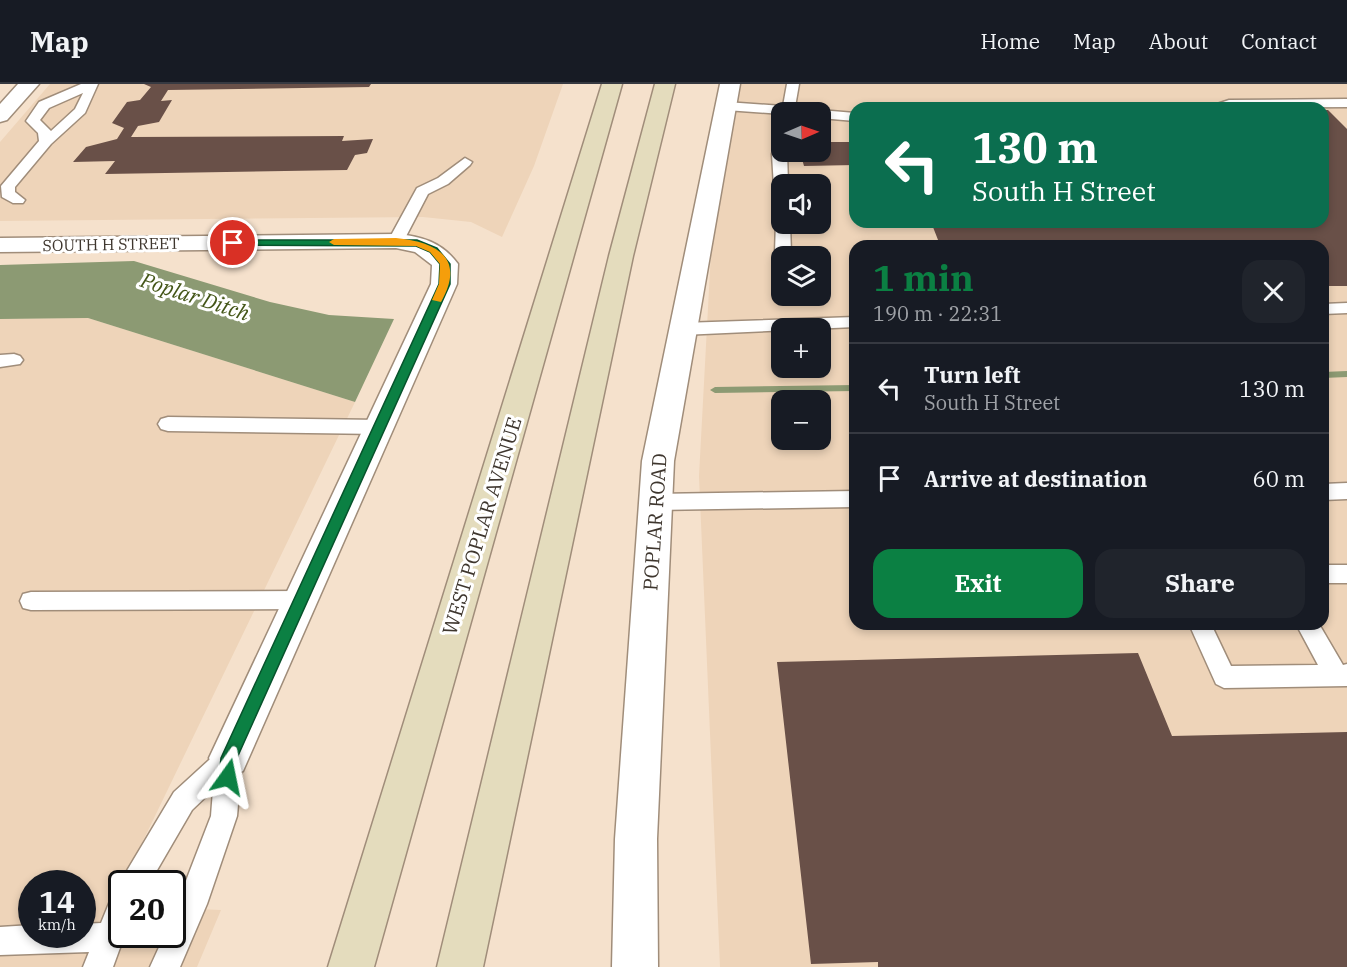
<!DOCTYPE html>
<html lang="en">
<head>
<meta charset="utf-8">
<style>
	:root { --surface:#171b24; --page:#20242c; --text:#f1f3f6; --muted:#9ea1a6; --line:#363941; --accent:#0b8043 }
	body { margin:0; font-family:"IBM Plex Serif",serif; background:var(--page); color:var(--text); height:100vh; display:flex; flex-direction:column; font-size:22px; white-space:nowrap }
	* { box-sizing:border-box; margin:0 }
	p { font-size:20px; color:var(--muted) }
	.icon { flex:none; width:33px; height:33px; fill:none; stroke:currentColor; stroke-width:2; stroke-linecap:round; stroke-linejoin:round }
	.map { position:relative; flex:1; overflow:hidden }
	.drawer { position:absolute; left:849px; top:156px; width:480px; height:390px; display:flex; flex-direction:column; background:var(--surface); border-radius:18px; box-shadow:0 3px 9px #0003 }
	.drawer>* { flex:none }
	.top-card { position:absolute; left:849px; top:18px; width:480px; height:126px; border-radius:18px; box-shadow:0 3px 9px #0003; background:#0b6e4f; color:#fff; overflow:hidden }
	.needle { width:39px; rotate:88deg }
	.buttons { position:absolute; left:771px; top:18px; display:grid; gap:12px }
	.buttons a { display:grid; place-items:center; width:60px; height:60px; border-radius:12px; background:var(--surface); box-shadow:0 3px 9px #0003; font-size:30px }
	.speed { position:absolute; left:18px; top:786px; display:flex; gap:12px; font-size:30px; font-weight:700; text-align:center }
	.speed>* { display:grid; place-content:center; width:78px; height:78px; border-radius:50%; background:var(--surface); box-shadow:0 3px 9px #0003; line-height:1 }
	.speed small { font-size:15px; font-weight:400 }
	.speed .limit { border:3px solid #111; border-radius:9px; background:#fff; color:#111 }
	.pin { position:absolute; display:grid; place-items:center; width:51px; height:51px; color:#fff; margin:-26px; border:3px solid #fff; border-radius:50%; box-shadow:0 2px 6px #0007 }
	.me { position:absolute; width:66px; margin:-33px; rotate:12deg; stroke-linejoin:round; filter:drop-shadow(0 0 4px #0008) }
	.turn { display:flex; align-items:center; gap:21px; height:126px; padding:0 24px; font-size:27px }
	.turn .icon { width:78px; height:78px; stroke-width:2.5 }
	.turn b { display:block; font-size:42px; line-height:51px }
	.round { display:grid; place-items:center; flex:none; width:63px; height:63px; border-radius:18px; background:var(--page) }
	.headline { display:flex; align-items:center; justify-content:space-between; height:102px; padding:0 24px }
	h1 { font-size:36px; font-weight:800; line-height:45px; color:var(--accent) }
	.primary-button { display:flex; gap:12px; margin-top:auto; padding:12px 24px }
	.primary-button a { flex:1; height:69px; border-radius:18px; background:var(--accent); color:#fff; font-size:24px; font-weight:800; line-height:69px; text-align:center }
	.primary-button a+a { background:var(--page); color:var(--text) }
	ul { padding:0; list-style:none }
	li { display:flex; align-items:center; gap:18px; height:90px; padding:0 24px; border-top:2px solid var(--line) }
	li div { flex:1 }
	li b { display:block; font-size:22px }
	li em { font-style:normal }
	header { display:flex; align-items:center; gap:36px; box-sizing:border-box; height:84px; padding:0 30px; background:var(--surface); border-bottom:2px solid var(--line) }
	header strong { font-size:28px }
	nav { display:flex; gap:33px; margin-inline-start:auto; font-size:21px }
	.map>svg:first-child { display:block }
</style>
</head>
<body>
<header>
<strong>Map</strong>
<nav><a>Home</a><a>Map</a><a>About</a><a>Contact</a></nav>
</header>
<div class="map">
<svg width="1347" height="883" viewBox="0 0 1347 883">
	<rect width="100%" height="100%" fill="#f5e1cc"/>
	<!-- built -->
	<path fill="#eed4b9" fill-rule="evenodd" d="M50,0H563L534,82L502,153L471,138L423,133L0,137V58Z
		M720,0H1347V883H720L699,392ZM855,24H1323V138H855ZM782,28H820V68H782ZM782,100H820V140H782ZM855,162H1323V540H855ZM782,172H820V212H782ZM782,244H820V284H782ZM782,316H820V356H782Z
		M88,234L355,318L112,821L122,850H172L173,824L221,826L197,883H0V235ZM32,800H82V850H32Z"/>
	<!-- water -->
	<path fill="#8c9a73" d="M134,177L270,218L329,231L394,235L355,318L88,234L0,235V181Z"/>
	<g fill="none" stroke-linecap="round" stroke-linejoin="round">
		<!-- stream -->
		<path fill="#8c9a73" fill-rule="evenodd" d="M1347,287V293L1323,294V288Z
			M855,301V307L715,309L710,306L715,303Z"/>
	</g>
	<!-- building -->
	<path fill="#695048" d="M144,0H371L369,3L168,6L161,17L172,16L159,38L138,42L131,53L344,52L342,57L373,55L367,69L355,71L347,86L105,90L115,77L73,78L86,63L117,55L124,44L112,39L127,18L140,16L151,3Z
		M1323,26H1328L1347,45V202H1323V162H946L940,161L931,138H1323Z
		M820,58H855V81L804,82L800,68H820Z
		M1138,569L1172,652L1347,648V883H878V878L811,880L777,578Z"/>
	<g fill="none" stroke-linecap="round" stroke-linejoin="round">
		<!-- service casing -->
		<g stroke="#a08d7a" stroke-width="3">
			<path id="service" d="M81,0H98L85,29L51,60L15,103V108L25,116L23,119H13L2,113L1,102L39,57L38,49L26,37L39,18ZM83,9L75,25L51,47L40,36L49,24Z
				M787,0H799L795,23L811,25L812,28L782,30L726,26L720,22L726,18L783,22Z
				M1347,15V23L1205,24L1229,16Z
				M820,26L855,29V37L820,34V28H814Z
				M782,54V68H787L788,100H782V140H790L791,169L782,173L775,169L776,137L772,70L775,58Z
				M465,74L472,78L470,81L448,100L428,110L402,160H390L388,157L417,104L438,94Z
				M1347,219V229L1323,230V220Z
				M855,233V243L682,251L673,245L682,239Z
				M14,270L20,272L23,276L20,280L0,283V271Z
				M168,333L380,336L387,338L390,343L387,348L380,350L168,347L161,345L158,340L161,335Z
				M1347,399V415L1323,416V400Z
				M855,407V423L655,426L648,424L645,418L648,412L655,410Z
				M1323,481H1347V499H1323Z
				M301,507L309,509L312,516L309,523L301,525L31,526L23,524L20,517L23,510L31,508Z
				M1189,540H1211L1231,582L1318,581L1296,540H1319L1343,581L1347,580V602L1224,604L1216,600Z
				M229,662L238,666L242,674L237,732L207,820L180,883H150L165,850H172V833L211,732L213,706L192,726L149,800H122V806L119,800L174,708L220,666Z
				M122,808V850H125L113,883H83L89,868L0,871V843L32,841V850H82V840L101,839L112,812Z"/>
		</g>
		<!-- minor casing -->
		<g stroke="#a08d7a" stroke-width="3">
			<path id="minor" d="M18,0H39L7,36L0,38V20Z
				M720,0H740L674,377L657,755L658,883H612L615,755L642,377Z
				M396,150C421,152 442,158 458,180L457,200L243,687L229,693L215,687L209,674L431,200L432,181L415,168L396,164L0,168V154Z"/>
		</g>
		<!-- secondary casing -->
		<g stroke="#a08d7a" stroke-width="3">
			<path id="secondary" d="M602,0H622L374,883H328Z
				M655,0H675L633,172L483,883H437L609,172Z"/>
		</g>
		<!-- service -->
		<use href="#service" fill="#fff" fill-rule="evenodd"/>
		<!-- minor -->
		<use href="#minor" fill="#fff" fill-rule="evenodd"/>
		<!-- secondary -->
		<use href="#secondary" fill="#e4dcbd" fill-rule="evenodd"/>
	</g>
	<!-- route -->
	<path fill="#0b8043" stroke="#07532c" stroke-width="1.5" d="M233,156H417L437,164L450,180V200L237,674L233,699L228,701L222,699L219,693L221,674L439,200L440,180L430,168L416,162L230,161V157Z"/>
	<!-- slow -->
	<path fill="#f59e0b" d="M396,154C437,158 466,174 441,218L432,216L439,200L440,180L430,168L416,162L334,161L329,158L334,155Z"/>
	<g text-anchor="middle" stroke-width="6" stroke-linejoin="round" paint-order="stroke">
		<!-- far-street labels -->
		<g font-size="16" fill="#3e362e" stroke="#fff">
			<text transform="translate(111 160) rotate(-1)" y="6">SOUTH H STREET</text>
		</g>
		<!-- street labels -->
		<g font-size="20" fill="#3e362e" stroke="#fff">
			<text transform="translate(655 438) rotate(-86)" y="7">POPLAR ROAD</text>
			<text transform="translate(482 442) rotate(-73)" y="7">WEST POPLAR AVENUE</text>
		</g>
		<!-- water labels -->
		<g font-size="21" font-style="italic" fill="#445618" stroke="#fff">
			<text transform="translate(195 213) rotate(18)" y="7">Poplar Ditch</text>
		</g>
	</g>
</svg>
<div class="buttons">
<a><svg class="needle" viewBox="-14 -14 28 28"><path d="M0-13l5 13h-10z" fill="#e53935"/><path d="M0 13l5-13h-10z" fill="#9ea1a6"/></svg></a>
<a><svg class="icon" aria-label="sound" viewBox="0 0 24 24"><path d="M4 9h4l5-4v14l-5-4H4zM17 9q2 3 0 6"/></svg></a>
<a><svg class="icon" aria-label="layers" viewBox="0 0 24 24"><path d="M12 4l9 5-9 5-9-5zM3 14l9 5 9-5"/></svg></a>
<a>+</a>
<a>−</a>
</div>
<div class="speed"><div>14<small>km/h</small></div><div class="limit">20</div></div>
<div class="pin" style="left:233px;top:159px;background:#d93025"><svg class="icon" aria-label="arrive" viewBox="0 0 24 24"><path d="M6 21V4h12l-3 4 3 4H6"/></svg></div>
<svg class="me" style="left:228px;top:693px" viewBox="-20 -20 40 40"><path d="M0-17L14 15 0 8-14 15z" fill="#0b8043" stroke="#fff" stroke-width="4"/></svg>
<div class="top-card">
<div class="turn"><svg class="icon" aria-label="left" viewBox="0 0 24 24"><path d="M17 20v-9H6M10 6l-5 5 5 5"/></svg><div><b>130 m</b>South H Street</div></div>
</div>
<section class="drawer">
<div class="headline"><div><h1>1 min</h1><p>190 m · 22:31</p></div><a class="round"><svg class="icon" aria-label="close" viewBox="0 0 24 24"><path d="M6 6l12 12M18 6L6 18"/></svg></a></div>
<ul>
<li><svg class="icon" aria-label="left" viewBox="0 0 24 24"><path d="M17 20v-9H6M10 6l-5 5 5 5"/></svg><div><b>Turn left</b><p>South H Street</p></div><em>130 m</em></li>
<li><svg class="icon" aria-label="arrive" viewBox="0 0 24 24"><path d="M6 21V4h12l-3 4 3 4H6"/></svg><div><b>Arrive at destination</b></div><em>60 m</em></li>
</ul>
<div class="primary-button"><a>Exit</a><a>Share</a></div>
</section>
</div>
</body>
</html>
